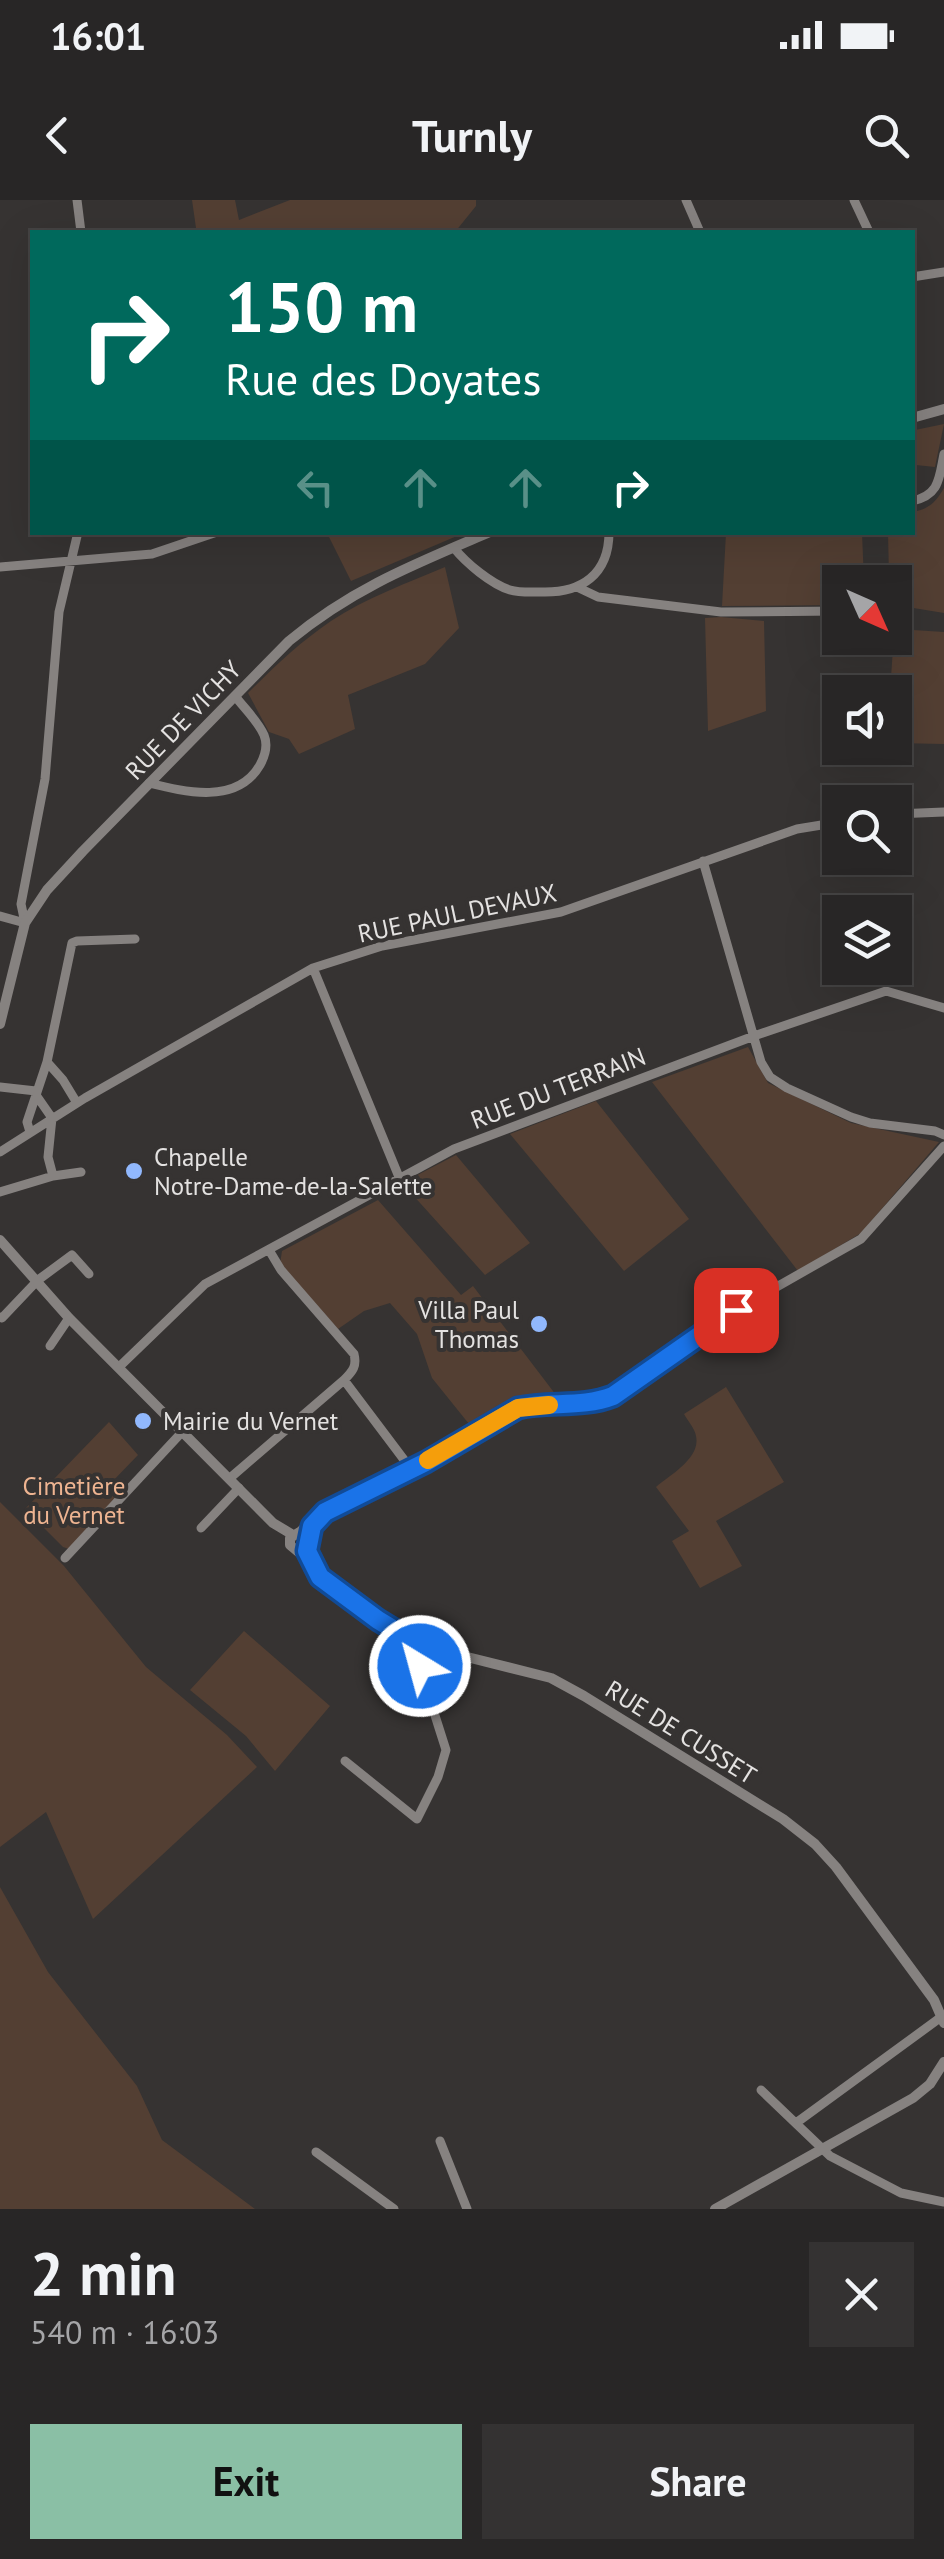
<!DOCTYPE html>
<html lang="en">
<head>
<meta charset="utf-8">
<style>
	:root { --surface:#282626; --page:#343232; --text:#f1f3f6; --muted:#a5a5a7; --line:#444343; --accent:#8abfa5 }
	body { margin:0; font-family:"PT Sans",sans-serif; background:var(--page); color:var(--text); height:100vh; display:flex; flex-direction:column; font-size:38px; white-space:nowrap }
	* { box-sizing:border-box; margin:0 }
	p { font-size:32px; color:var(--muted) }
	.icon { flex:none; width:55px; height:55px; fill:none; stroke:currentColor; stroke-width:2; stroke-linecap:round; stroke-linejoin:round }
	.map { position:relative; height:2009px; overflow:hidden }
	.panel { display:flex; flex-direction:column; background:var(--surface); flex:1 }
	.panel>* { flex:none }
	.guide { position:absolute; left:30px; top:30px; width:885px; height:305px; border-radius:0px; box-shadow:0 10px 40px #0002,0 0 0 2px var(--line); background:#00695c; color:#fff; overflow:hidden }
	.needle { width:65px; rotate:135deg }
	.tools { position:absolute; left:822px; top:365px; display:grid; gap:20px }
	.tools a { display:grid; place-items:center; width:90px; height:90px; border-radius:0px; background:var(--surface); box-shadow:0 10px 40px #0002,0 0 0 2px var(--line); font-size:50px }
	.pin { position:absolute; display:grid; place-items:center; width:85px; height:85px; color:#fff; margin:-42px; border-radius:20px; box-shadow:0 5px 15px #0006 }
	.me { position:absolute; width:110px; margin:-55px; rotate:323deg; stroke-linejoin:round; filter:drop-shadow(0 0 8px #0008) }
	.turn { display:flex; align-items:center; gap:35px; height:210px; padding:0 30px; font-size:45px }
	.turn .icon { width:130px; height:130px; stroke-width:2.5 }
	.turn b { display:block; font-size:70px; line-height:85px }
	.lanes { display:flex; align-items:center; height:95px; padding:0 30px; background:#0003; justify-content:center; gap:50px; direction:ltr }
	.lanes .off { opacity:.35 }
	.round { display:grid; place-items:center; flex:none; width:105px; height:105px; border-radius:0px; background:var(--page) }
	.summary { display:flex; align-items:center; justify-content:space-between; height:170px; padding:0 30px }
	h1 { font-size:60px; font-weight:700; line-height:75px }
	.button { display:flex; gap:20px; margin-top:auto; padding:20px 30px }
	.button a { flex:1; height:115px; border-radius:0px; background:var(--accent); color:#111; font-size:40px; font-weight:700; line-height:115px; text-align:center }
	.button a+a { background:var(--page); color:var(--text) }
	.status { display:flex; justify-content:space-between; align-items:center; height:70px; padding:0 50px; background:var(--surface); direction:ltr }
	.status svg { height:28px; fill:currentColor }
	header { display:flex; justify-content:space-between; align-items:center; height:130px; padding:0 30px; background:var(--surface); font-size:45px; font-weight:700 }
	.map>svg:first-child { display:block }
</style>
</head>
<body>
<div class="status"><b>16:01</b><svg viewBox="0 0 49 12"><path d="M0 12V9h3v3zM5 12V6h3v6zM10 12V3h3v9zM15 12V0h3v12zM26 1h20v11H26zM47 4h2v5h-2z"/></svg></div>
<header><svg class="icon" aria-label="back" viewBox="0 0 24 24"><path d="M15 5l-7 7 7 7"/></svg>Turnly<svg class="icon" aria-label="search" viewBox="0 0 24 24"><circle cx="10" cy="10" r="6"/><path d="M15 15l6 6"/></svg></header>
<div class="map">
<svg width="944" height="2009" viewBox="0 0 944 2009">
	<rect width="100%" height="100%" fill="#363332"/>
	<!-- green -->
	<path fill="#533f33" d="M192,0H235L239,20L290,0H476V6L455,32H168L196,28Z
		M944,224L935,267L916,265L915,230Z
		M944,288V413L895,405V382H840V405L722,406L726,333H862L864,381L889,376L888,333L912,332L913,312C929,309 936,302 944,288Z
		M327,333H464L351,381Z
		M445,367L459,428L425,464L348,495L355,529L299,554L289,539L269,532L248,493C274,467 300,442 331,421C366,398 407,383 445,367Z
		M721,417L764,421L766,511L708,531L705,418Z
		M895,419H912L913,430L944,432V544L895,543V492H890Z
		M748,847L768,883L851,923L939,942L861,1033L798,1071L652,882Z
		M596,901L689,1019L624,1071L510,934Z
		M456,955L530,1043L485,1075L402,983Z
		M378,1000L461,1095L473,1086L556,1195L519,1198L473,1225L469,1224L432,1178L417,1134L390,1103L364,1111L338,1129L280,1064L282,1051Z
		M726,1187L784,1282L716,1321L742,1366L700,1388L672,1341L689,1331L656,1287C670,1275 701,1258 696,1236C695,1229 688,1221 684,1214Z
		M109,1222L138,1255L110,1284L121,1296L69,1349L63,1347L25,1309Z
		M0,1302L64,1366L146,1467L227,1535L257,1567L93,1719L46,1612L0,1647Z
		M244,1431L330,1506L275,1571L246,1536L190,1490Z
		M0,1687L48,1772L137,1886L162,1940L255,2009H0Z"/>
	<g fill="none" stroke-linecap="round" stroke-linejoin="round">
		<!-- minor -->
		<path stroke="#868280" stroke-width="9" d="M77,0L81,32
			M686,0L700,32
			M854,0L869,32
			M912,77L944,72
			M912,301C940,295 939,278 944,254
			M454,348C466,363 491,384 510,390C520,393 532,392 542,392C581,393 609,375 609,332
			M0,367L152,354L217,332
			M579,388L598,397L721,412L840,411
			M149,583C185,592 237,605 260,565C265,556 268,545 264,535C258,521 244,508 235,496
			M895,614L944,612
			M703,661L761,862L770,877L787,888L851,917L870,923L935,931L944,935
			M0,716L25,723
			M25,723L21,704L45,579L59,412L78,332
			M313,768L399,977
			M47,862L63,880L77,903
			M0,887L36,891
			M36,895L52,918L48,957L53,976
			M30,932L27,922L47,862L72,743L77,741L135,739
			M0,952L85,898L313,768L382,746L561,712L797,629L840,622
			M0,992L53,976L81,972
			M0,1117L2,1118L38,1080L72,1055L89,1074
			M50,1146L69,1118
			M119,1167L205,1084L454,949L754,836L886,791L944,808
			M344,1180L411,1269
			M230,1278L344,1180C353,1171 357,1166 354,1154L281,1070L269,1050
			M201,1328L239,1288
			M298,1333L317,1316L425,1262L518,1208C550,1201 582,1209 613,1196L736,1110L861,1039L944,946
			M65,1358L183,1231
			M345,1561L417,1619L438,1577L446,1550L411,1440
			M761,1890L830,1956L901,1993L944,2002
			M796,1923L944,1815
			M440,1941L467,2009
			M316,1952L394,2009"/>
		<!-- tertiary -->
		<path stroke="#868280" stroke-width="10" d="M912,218L944,209
			M0,824L25,723L47,690L83,651L289,441C353,388 415,364 490,332
			M0,1040L69,1118L261,1311L273,1323L293,1335
			M298,1351L304,1348L307,1342L304,1335L298,1333L290,1338V1345L302,1355L308,1368L349,1400L411,1440L435,1449L551,1478L584,1496L783,1619L815,1644L836,1667L934,1800L944,1823
			M715,2009L913,1898L930,1884L944,1862"/>
	</g>
	<g fill="none" stroke-linecap="round" stroke-linejoin="round">
		<!-- route casing -->
		<g stroke="#114b97" stroke-width="25">
			<path id="route" d="M420,1466L411,1440L378,1420L320,1377L307,1351L312,1326L325,1312L426,1262L518,1208C550,1201 582,1208 613,1196L736,1110"/>
		</g>
		<!-- route -->
		<use href="#route" stroke="#1a73e8" stroke-width="18"/>
		<!-- slow -->
		<path stroke="#f59e0b" stroke-width="18" d="M428,1260L518,1208L549,1205"/>
	</g>
	<!-- markers -->
	<g fill="#91b8fd" stroke="#363332" stroke-width="4">
		<circle cx="134" cy="971" r="10"/>
		<circle cx="539" cy="1124" r="10"/>
		<circle cx="143" cy="1221" r="10"/>
	</g>
	<g text-anchor="middle" stroke-width="8" stroke-linejoin="round" paint-order="stroke">
		<!-- street labels -->
		<g font-size="25" fill="#e4e2e1" stroke="#363332">
			<text transform="translate(183 520) rotate(-46)" y="9">RUE DE VICHY</text>
			<text transform="translate(457 713) rotate(-12)" y="9">RUE PAUL DEVAUX</text>
			<text transform="translate(558 888) rotate(-21)" y="9">RUE DU TERRAIN</text>
			<text transform="translate(681 1532) rotate(32)" y="9">RUE DE CUSSET</text>
		</g>
		<!-- poi labels -->
		<g font-size="25" fill="#e4e2e1" stroke="#363332" text-anchor="start">
			<text x="154" y="966">Chapelle<tspan x="154" dy="29">Notre-Dame-de-la-Salette</tspan></text>
			<text x="519" y="1119" text-anchor="end">Villa Paul<tspan x="519" dy="29">Thomas</tspan></text>
			<text x="163" y="1230">Mairie du Vernet</text>
		</g>
		<!-- park labels -->
		<g font-size="25" fill="#eeb491" stroke="#363332">
			<text x="74" y="1295">Cimetière<tspan x="74" dy="29">du Vernet</tspan></text>
		</g>
	</g>
</svg>
<div class="tools">
<a><svg class="needle" viewBox="-14 -14 28 28"><path d="M0-13l5 13h-10z" fill="#e53935"/><path d="M0 13l5-13h-10z" fill="#a5a5a7"/></svg></a>
<a><svg class="icon" aria-label="sound" viewBox="0 0 24 24"><path d="M4 9h4l5-4v14l-5-4H4zM17 9q2 3 0 6"/></svg></a>
<a><svg class="icon" aria-label="search" viewBox="0 0 24 24"><circle cx="10" cy="10" r="6"/><path d="M15 15l6 6"/></svg></a>
<a><svg class="icon" aria-label="layers" viewBox="0 0 24 24"><path d="M12 4l9 5-9 5-9-5zM3 14l9 5 9-5"/></svg></a>
</div>
<div class="pin" style="left:736px;top:1110px;background:#d93025"><svg class="icon" aria-label="arrive" viewBox="0 0 24 24"><path d="M6 21V4h12l-3 4 3 4H6"/></svg></div>
<svg class="me" style="left:420px;top:1466px" viewBox="-20 -20 40 40"><circle r="17" fill="#1a73e8" stroke="#fff" stroke-width="3"/><path d="M0-11L8 9 0 5-8 9z" fill="#fff"/></svg>
<div class="guide">
<div class="turn"><svg class="icon" aria-label="right" viewBox="0 0 24 24"><path d="M7 20v-9h11M14 6l5 5-5 5"/></svg><div><b>150 m</b>Rue des Doyates</div></div>
<div class="lanes"><svg class="icon off" aria-label="left" viewBox="0 0 24 24"><path d="M17 20v-9H6M10 6l-5 5 5 5"/></svg><svg class="icon off" aria-label="ahead" viewBox="0 0 24 24"><path d="M12 20V5M6 11l6-6 6 6"/></svg><svg class="icon off" aria-label="ahead" viewBox="0 0 24 24"><path d="M12 20V5M6 11l6-6 6 6"/></svg><svg class="icon" aria-label="right" viewBox="0 0 24 24"><path d="M7 20v-9h11M14 6l5 5-5 5"/></svg></div>
</div>
</div>
<section class="panel">
<div class="summary"><div><h1>2 min</h1><p>540 m · 16:03</p></div><a class="round"><svg class="icon" aria-label="close" viewBox="0 0 24 24"><path d="M6 6l12 12M18 6L6 18"/></svg></a></div>
<div class="button"><a>Exit</a><a>Share</a></div>
</section>
</body>
</html>
